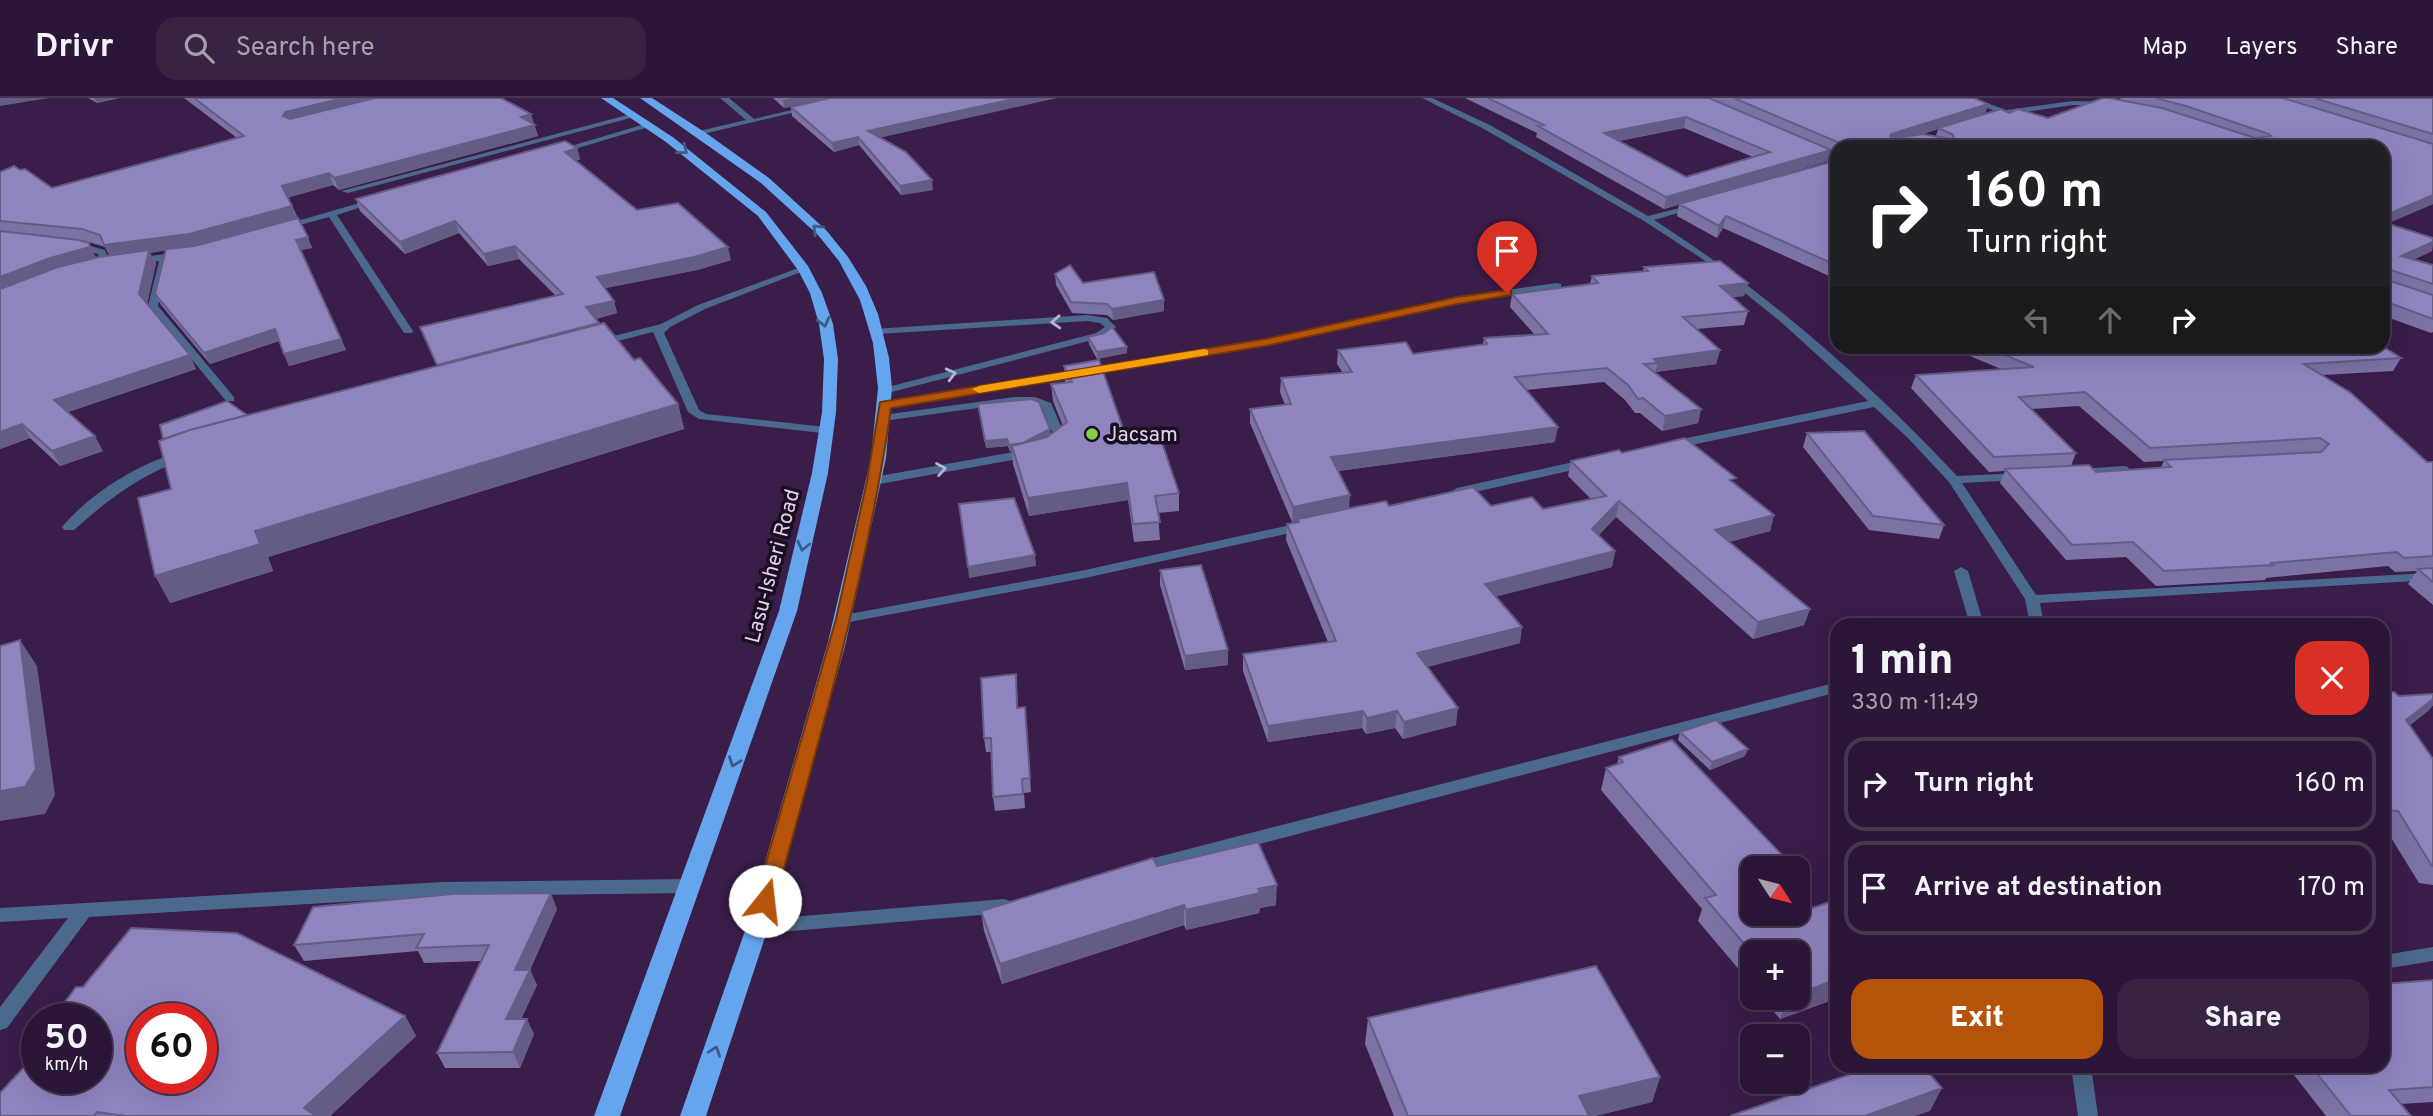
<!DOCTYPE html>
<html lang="en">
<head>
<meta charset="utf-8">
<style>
	:root { --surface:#2c1637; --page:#382342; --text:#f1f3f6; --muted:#a69fad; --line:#483552; --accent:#b45309 }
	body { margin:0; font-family:Overpass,sans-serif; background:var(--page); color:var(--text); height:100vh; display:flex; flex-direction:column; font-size:26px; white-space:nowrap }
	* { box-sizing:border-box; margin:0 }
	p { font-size:23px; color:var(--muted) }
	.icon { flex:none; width:38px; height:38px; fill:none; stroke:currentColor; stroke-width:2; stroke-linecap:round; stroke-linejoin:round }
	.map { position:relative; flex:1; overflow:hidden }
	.drawer { position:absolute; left:1830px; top:520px; width:560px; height:455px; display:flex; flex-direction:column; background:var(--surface); border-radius:21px; box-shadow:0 7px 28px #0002,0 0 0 2px var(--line) }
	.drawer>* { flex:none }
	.hud { position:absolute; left:1830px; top:42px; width:560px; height:214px; border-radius:21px; box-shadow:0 7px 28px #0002,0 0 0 2px var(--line); background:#202124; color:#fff; overflow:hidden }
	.needle { width:46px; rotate:126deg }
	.buttons { position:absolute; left:1740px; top:758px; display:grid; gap:14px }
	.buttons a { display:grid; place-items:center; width:70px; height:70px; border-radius:14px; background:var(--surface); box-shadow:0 7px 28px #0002,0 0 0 2px var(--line); font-size:35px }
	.speed { position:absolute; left:21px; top:905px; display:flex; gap:14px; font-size:35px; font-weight:700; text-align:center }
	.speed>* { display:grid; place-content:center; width:91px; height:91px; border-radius:50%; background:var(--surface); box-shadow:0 7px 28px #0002,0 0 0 2px var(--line); line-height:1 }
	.speed small { font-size:18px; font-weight:400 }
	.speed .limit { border:10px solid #d22; background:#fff; color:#111 }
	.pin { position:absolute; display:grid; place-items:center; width:60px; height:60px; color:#fff; margin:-72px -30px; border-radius:50% 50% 50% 0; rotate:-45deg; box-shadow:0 0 7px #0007 }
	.pin .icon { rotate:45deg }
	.me { position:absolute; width:77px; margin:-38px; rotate:16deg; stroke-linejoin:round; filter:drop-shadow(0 0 5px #0008) }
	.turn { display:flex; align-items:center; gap:24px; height:147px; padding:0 21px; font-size:32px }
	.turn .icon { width:91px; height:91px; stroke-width:2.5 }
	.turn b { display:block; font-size:49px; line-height:60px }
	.lanes { display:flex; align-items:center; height:66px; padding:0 21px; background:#0003; justify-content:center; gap:35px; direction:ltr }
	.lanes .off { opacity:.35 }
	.round { display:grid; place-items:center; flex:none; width:74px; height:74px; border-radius:21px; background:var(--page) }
	.headline { display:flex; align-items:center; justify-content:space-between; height:119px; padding:0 21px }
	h1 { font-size:42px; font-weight:800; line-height:52px }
	.action { display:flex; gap:14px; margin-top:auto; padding:14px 21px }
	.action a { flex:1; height:80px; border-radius:21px; background:var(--accent); color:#fff; font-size:28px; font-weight:800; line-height:80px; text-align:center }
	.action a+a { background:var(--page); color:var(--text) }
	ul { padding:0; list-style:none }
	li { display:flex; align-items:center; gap:21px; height:94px; margin:0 14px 10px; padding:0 7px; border:4px solid var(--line); border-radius:21px }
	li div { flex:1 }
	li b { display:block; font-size:26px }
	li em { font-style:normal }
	header { display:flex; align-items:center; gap:42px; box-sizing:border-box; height:98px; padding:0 35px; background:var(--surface); border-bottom:2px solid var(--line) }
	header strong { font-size:33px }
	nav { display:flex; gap:38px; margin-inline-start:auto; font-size:24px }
	.search { width:490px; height:63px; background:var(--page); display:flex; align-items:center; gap:18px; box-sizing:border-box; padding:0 24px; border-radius:21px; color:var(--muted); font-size:26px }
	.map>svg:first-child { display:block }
</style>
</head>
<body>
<header>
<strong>Drivr</strong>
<div class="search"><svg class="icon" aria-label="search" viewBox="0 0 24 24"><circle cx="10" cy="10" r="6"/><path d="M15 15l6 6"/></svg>Search here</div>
<nav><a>Map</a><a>Layers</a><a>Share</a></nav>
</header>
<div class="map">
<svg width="2433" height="1018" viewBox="0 0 2433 1018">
	<rect width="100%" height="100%" fill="#3a1d49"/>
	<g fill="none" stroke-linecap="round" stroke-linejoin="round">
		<!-- lane -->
		<path fill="#4b698d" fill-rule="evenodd" d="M631,16L638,18L348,95L341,93Z
			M801,169L809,171L705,211L670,229L664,235L699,312L706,316L826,329L832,333L830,336L699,321L688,314L653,234L598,248L593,245L594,243L661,226L698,207Z
			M1014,299H1035L1051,305L1066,340C1062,346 1055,349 1048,348L1046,345L1054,339L1042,309L1033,305H1014L883,323L877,320L883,317Z
			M1031,351L1037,355L1035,358L874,387L868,383L874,379Z
			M180,354L186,358L184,361C141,377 108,401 74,432H64L62,429C91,395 137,366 180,354Z"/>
		<!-- street -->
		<path fill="#4b698d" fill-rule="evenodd" d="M720,0H729L754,21L809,8L813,10L699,37V33L746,22Z
			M1422,0H1432L1490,27L1648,118L1699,105V109L1654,122C1765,193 1867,282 1957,378L2023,375L2025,378L2023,381L2019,382L1962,385L2036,497L2428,475L2433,476V482L2040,505L2044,527H2030L2025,501L1949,384L1908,340L1874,309L1672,351L1668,350L1666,347L1668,344L1672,343L1868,303L1781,224L1704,162L1644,123L1484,31Z
			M1962,0H1973L2006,12L2073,3L2110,4L2114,6L2110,8L2073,7L2005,17Z
			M645,26L652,28L561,55L554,53Z
			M1810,50H1816L1838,59V64L1810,54Z
			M373,101L380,103L337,117L413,233L412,235H404L329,119L285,131L280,128Z
			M75,144L105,152L110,166L102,168L98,156L72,149V145Z
			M181,154L184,155V159L168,162L158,208L234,299V303H226L148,208L159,163L135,166L130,163L135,160Z
			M1557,185L1561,186V190L1457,205L1264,248L885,310L879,307L885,304L1264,242L1457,199Z
			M1087,217L1107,220L1116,229L1104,239L884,296L878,293L880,291L1096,235L1105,229L1100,225L1087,223L878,236L873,233L874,231Z
			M1587,361L1591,362L1593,365L1591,368L1457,398L1451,394L1457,390Z
			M2124,368L2128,369L2130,372L2128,375L2078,379L2072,375L2078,371Z
			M1304,424L1309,425L1310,428L1309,431L1085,480L844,525L837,521L844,517L1085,472Z
			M1961,469L1968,473L1984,527H1970L1954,473Z
			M1838,584V594L1138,778L1132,776L1129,771L1132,766L1138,764Z
			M689,781L695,783L698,788L695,793L689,795L443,798L89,819L7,930L0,932V909L68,820L0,824V810L443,784Z
			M1004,801L1010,803L1013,808L1010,813L1004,815L757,836L751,834L748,829L751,824L757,822Z
			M2433,849V863L2384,871V857Z
			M2071,968H2091L2098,1018H2078Z"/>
		<!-- primary -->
		<path fill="#65a5ee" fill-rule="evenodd" d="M601,0H613L674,40L766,114L808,168L822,195L833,226L838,261L836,314L828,375L797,513L620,1018H594L779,513L812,375L822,314L824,261L819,226L810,195L798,172L758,118L666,44Z
			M640,0H652L706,35L769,80L826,132L848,159L866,188L878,216L889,260L892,290L886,360L846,544L769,827L706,1018H680L747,827L828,544L871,360L878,290L873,245L860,202L839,163L818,137L761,85Z"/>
	</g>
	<!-- wall -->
	<path fill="#7c72a4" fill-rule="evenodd" d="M88,0H119L97,5Z
		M184,0H501L534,26L538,38L339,92L333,87L288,99L312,150L301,152L346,252L289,268L279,243L210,266L161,207L155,196L166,152L150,155L156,165L147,206L196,271L68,314L103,353L60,368L30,340L0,351V74L20,72L52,90L237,40ZM82,143L89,144L105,149L109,157L96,159Z
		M773,0H829L784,10Z
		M1465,0H1974L1988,6L1985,16L2009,15L2048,20L2121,2L2120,0H2433V106L2388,125L2433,140L2432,153L2413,162L2433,167V234L2431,235L2384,218V49H1838V56L1831,53L1828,63L1664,111L1536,39L1537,35ZM1684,30L1753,59L1686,79L1619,43ZM1938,31L1936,38L1923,36Z
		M791,9L880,39L933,92L901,97L859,47L834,54L792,18Z
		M577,50L580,61L576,63L637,112L731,162L697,172L605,190L614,203L617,215L596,221L634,262L678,306L684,331L268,459L273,473L170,505L171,391L163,341L247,317L437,268L420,229L556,198L519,161L488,168L459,135L405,156L360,113L356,101Z
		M1838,62V182L1723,130L1717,140L1677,118L1679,106Z
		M1644,169L1748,185L1744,198L1733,199L1748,213L1744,227L1696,231L1720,252L1716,266L1655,274L1701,311L1698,325L1662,333L1640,315H1635L1625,302L1604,284L1526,292L1555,344L1338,373L1349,410L1389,408H1491L1543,411L1591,401L1568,378L1571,363L1622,355L1735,386L1774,417L1770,433L1729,444L1810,511L1804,527L1753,541L1616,419L1599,437L1615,453L1612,469L1496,498L1520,545L1427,569L1456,627L1403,641L1395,630L1366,636L1362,630L1268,644L1243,573V556L1328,544L1286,442L1287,426L1298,424V423L1292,424L1250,325V311L1285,307L1280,294L1281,280L1343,275L1337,266L1338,252L1413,256L1483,246L1484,240L1534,236L1510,209L1512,196L1590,186L1592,178L1643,174Z
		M1055,176L1083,185L1164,213L1113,222L1107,217L1072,215L1056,187Z
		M1088,239L1127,249V255L1097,261L1089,246Z
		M1946,248H2382L2401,260L2393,273L2323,277L2427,364H2433V507L2408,486L2417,473L2395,474L2388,468L2266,480L2265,482L2156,488L2126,459L2066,462L2000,385L2005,373L1989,374L1911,290L1916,277L2001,271ZM2079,308L2144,364L2164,363L2161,369L2096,374L2071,368L2076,355L2031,311Z
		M1064,268L1124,333L1179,395V413L1158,415L1160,442L1134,444L1128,402L1029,418L1013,366L1012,353L1010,354L1008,348L986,350L978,306L1051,337L1063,328L1053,303L1051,286L1065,285Z
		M1807,335L1944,427L1939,441L1869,432L1803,349Z
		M1160,472L1228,552V567L1185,572L1160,487Z
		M1016,576L1018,610L1025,609L1031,694L1024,695L1025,710L995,713L993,699L991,654H986L984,640Z
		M2384,594L2399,598L2433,596V607L2429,612L2410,627L2433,661V787L2419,785L2385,730H2384Z
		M1680,634L1745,658L1710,672L1678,642Z
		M1619,659L1782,757L1777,770H1752L1809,811L1838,813V900L1780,921L1762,900H1797L1752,854V887L1698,823L1702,811L1601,692L1606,670L1617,666Z
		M1157,768L1276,807L1260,810L1259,815L1186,832L1184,827L1002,886L984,833L981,813Z
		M557,811L530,872L537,887L521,921L534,936L520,970H445L437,955L481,863L424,865L418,853L304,863L294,847Z
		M2433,882V1004L2401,1006L2411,1018H2326L2287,968H2384Z
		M405,918L416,938L330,1018H0Z
		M1368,920L1660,979L1652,1004L1595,1018H1394L1365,946Z"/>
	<!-- shaded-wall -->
	<path fill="#655c86" d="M0,0H49L0,8Z
		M94,0H119L97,5Z
		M343,0H391L289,25L283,18L285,14Z
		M791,0H829L784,10L783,2Z
		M1018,0H1057L870,42L868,33Z
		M1988,6L1985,16L1888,46L1890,38L1891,36Z
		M531,16L538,38L339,92L334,80Z
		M1686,19L1684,30L1602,46L1604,35Z
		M858,39L859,47L834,54L832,45Z
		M577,50L580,61L568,65L565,54Z
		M1831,52L1828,63L1664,111L1666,99Z
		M329,75L333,87L287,100L282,88Z
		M932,82L933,92L901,97L900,88Z
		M2433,97V106L2384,127V118Z
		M292,108L297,120L194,148L150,155L156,165L146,210L139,196L111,160L104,147Z
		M1726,118L1723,130L1717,140L1719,128Z
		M455,123L459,135L405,156L400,144Z
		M308,139L312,150L300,152L296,142Z
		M2433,144L2432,153L2395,170L2401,158Z
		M89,145L97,162L0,195V179Z
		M515,148L519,161L488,168L484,156Z
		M728,149L731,162L697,172L601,191L597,179Z
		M1748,185L1744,198L1717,201L1720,188Z
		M1164,202V213L1113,222L1112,211Z
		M614,203L617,215L590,222L586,209Z
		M275,231L280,242L210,266L204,255Z
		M341,241L346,252L289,268L284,256Z
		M1127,249V255L1097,261V254Z
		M1720,252L1716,266L1655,274L1658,265L1654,261Z
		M190,257L196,271L62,316L54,302Z
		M678,306L684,331L268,459L273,473L170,505L155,478L255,433Z
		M1701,311L1698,325L1662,333L1665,318Z
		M22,326L30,340L0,351V334Z
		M1558,329L1555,344L1330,374L1331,359Z
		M1050,331L1051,338L1012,348V353L1010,354L1009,347Z
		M95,338L103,353L60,368L52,353Z
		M1007,341L1008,348L986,350L985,343Z
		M1127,385L1128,402L1029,418L1028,400Z
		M1350,397L1349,412L1298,421V423L1292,424L1293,409Z
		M1619,403L1616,419L1589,447L1592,431Z
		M1774,417L1770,433L1711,448L1715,432Z
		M1615,453L1612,469L1483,502L1485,486Z
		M1035,457L1036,468L969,480L968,469Z
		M1810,511L1804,527L1753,541L1758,524Z
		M1522,529L1520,545L1415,572L1417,555Z
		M20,542L37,568L55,697L45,716L0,723V693Z
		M1228,552V567L1185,572V558Z
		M2433,601V607L2429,612L2395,639L2406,622Z
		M1458,610L1456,627L1403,641L1404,624Z
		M1363,613L1362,630L1268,644V628Z
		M1397,613L1395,630L1366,636L1367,620Z
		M1748,651L1745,658L1710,672L1712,664Z
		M1782,757L1777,770H1763L1766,763Z
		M1277,787L1276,807L1260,810L1259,815L1186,832V812L1258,791Z
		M551,795L557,811L526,879L530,872L537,887L514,937L506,921L515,872Z
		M1184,807V827L1002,886L1000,866Z
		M1838,881V900L1780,921L1788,900H1797V896Z
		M405,918L416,938L330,1018H309L304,1010Z
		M527,921L534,936L520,970L513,954Z
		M1660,979L1652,1004L1595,1018H1574L1579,998Z
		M1942,990L1930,1013L1915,1018H1865Z"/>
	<!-- building -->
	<path fill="#9084bf" stroke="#655c86" stroke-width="2" fill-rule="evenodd" d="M194,0H343L285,14L283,18L290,21L375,0H501L531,16L521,19L535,27L334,80L329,75L282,88L292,108L189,136L104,147L100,137L82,131L0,123V74L14,68L20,72L25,71L52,90L244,38Z
		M830,0H1018L868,33L906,54L932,82L900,88L858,39L832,45L791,9Z
		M1488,0H1709L1831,52L1666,99L1538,28L1544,27ZM1686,19L1770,54L1686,79L1604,35Z
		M1734,0H1974L1988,6L1891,36L1890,38L1892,41L1922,36L1951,41L1954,39L1952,36L1938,30L2001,11L2009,15L2018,11L2048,20L2103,0H2109L2162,10L2255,40L2271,38L2269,36L2186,8L2155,0H2283L2433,46V97L2384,118V49H1842V46Z
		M2314,0H2433V36Z
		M565,43L577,50L565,54L637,112L678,105L728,149L694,159L597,179L614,203L586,209L599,225L437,267L420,229L563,196L515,148L484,156L455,123L400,144L356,101Z
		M1838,62V168L1726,118L1719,128L1679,106Z
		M298,120L308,139L296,142L341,241L284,256L275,231L204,255L155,196L166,151L195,148Z
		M2386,125L2433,140V144L2401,158L2433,167V186L2391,172L2388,174L2390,183L2433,197V221L2384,203V126Z
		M0,133L79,142L89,145L90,149L50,160L0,179Z
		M149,152L139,196L190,257L54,302L95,338L52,353L22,326L0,334V191L58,169L99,159Z
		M1720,163L1748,185L1720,188L1748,213L1683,219L1720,252L1654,261L1658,265L1644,266L1701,311L1665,318L1643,300L1638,301L1628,287L1607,270L1515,279L1558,329L1331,359L1350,397L1293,409L1250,311L1291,306L1281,280L1352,274L1338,252L1406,244L1413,256L1487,246L1484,240L1548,236L1512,196L1598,185L1592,178L1648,173L1644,169Z
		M1070,167L1083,185L1154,174L1164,202L1112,211L1107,206L1071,204L1055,176Z
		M604,225L634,262L640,260L678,306L255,433L260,446L155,478L138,400L171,391L159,343L190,332Z
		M1112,229L1127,249L1097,254L1088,239L1104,235Z
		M1983,248H2382L2401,260L2304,266L2351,295L2427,364H2433V458L2404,460L2397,454L2271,465L2273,467L2164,473L2133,444L2072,447L2005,371L2089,367L2096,374L2171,369L2164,362L2321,354L2329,346L2320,340L2150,350L2085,294L2019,299L2076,355L1994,359L1916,277L2034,269Z
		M1099,262L1124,333L1157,330L1179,395L1155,398L1160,424L1133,426L1127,385L1028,400L1012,348L1047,339L1067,324L1051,286L1072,284L1064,268Z
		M1032,301L1039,304L1050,331L1023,345L1009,347L1007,341L985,343L978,306Z
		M227,303L247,317L190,332L163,341L160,327Z
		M1864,333L1944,427L1873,418L1807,335Z
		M1685,340L1736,380L1730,382L1774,417L1715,432L1810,511L1758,524L1619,403L1592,431L1615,453L1485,486L1522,529L1417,555L1458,610L1404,624L1397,613L1367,620L1363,613L1268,628L1243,556L1336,543L1287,426L1299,424L1298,421L1361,408L1386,403L1389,408L1473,389L1491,408L1532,399L1543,411L1606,398L1571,363L1619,352L1622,355Z
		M1014,400L1035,457L968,469L959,406Z
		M1201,467L1228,552L1185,558L1160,472Z
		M2433,470V484L2418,471Z
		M20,542L36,671L25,689L0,693V548Z
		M1016,576L1017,610L1025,609L1030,680L1022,681L1023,696L993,699L991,640H984L981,580Z
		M2384,594H2394L2399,598L2433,596V601L2406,622L2433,661V768H2432L2398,713L2384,712Z
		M1716,622L1748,651L1712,664L1680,634Z
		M1672,642L1782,757L1766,763L1772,770H1752V816H1797V798L1809,811L1830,804L1838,813V881L1797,896V854H1752V855L1705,800L1716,797L1606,670L1623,664L1619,659Z
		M1258,744L1277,787L1258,791L1260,795L1186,812L1184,807L1000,866L981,813L1153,760L1157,768Z
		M551,795L515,872H530L506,921H527L513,954L437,955L489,847L416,850L424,836L294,847L313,809L453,796Z
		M131,830L237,835L405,918L304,1010L316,1018H126L97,1014L94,1018H0V995L37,955V980H96V920H53L76,889H83ZM142,920H201V980H142Z
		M1596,868L1660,979L1579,998L1589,1018H1408L1368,920Z
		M2433,882V989L2389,992L2411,1018H2351L2311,968H2384V886Z
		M1874,968H1923L1942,990L1865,1018H1730Z"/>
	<!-- one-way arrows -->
	<defs><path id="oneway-chevron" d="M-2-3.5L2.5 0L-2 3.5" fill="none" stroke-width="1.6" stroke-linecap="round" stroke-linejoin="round" transform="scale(1.75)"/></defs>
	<g stroke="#405a88">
		<use href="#oneway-chevron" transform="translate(683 52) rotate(38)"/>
		<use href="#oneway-chevron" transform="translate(817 131) rotate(-136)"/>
		<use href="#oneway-chevron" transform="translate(824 224) rotate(76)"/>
		<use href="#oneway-chevron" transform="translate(803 448) rotate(103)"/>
		<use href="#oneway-chevron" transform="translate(734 664) rotate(110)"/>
		<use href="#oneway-chevron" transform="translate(715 953) rotate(-71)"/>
	</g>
	<g stroke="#b5b2d0">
		<use href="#oneway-chevron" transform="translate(1056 224) rotate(177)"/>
		<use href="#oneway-chevron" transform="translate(951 276) rotate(-14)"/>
		<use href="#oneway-chevron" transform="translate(941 371) rotate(-10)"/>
	</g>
	<!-- route -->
	<path fill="#b45309" stroke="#753606" stroke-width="2" d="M1507,192L1511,193V197L1457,206L1265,248L891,310C867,478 820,639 775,803L772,809L765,811L758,809L755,803L836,521L867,383L880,304L1265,241L1457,199Z"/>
	<!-- slow -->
	<path fill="#f59e0b" d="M1204,251L1208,252V257L979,295L972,291L979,288Z"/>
	<!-- markers -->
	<circle fill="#89cf49" stroke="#1b0e21" stroke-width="2.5" cx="1092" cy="336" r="7"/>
	<g text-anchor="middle" stroke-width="7" stroke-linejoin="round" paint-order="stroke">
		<!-- poi labels -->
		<g font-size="21" fill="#e2d1ed" stroke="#1b0e21" text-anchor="start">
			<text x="1106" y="343">Jacsam</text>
		</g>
		<!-- street labels -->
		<g font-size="21" fill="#e2d1ed" stroke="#1b0e21">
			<text transform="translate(772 468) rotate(-75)" y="7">Lasu-Isheri Road</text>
		</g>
	</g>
</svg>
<div class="buttons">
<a><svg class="needle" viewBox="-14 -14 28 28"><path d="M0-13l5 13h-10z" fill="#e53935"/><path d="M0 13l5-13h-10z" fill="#a69fad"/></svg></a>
<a>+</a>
<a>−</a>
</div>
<div class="speed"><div>50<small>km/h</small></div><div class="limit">60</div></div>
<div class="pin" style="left:1507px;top:195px;background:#d93025"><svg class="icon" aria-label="arrive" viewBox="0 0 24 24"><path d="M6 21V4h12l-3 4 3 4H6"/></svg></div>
<svg class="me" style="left:765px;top:803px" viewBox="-20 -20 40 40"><circle r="19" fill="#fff"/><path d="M0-13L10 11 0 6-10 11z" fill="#b45309"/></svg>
<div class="hud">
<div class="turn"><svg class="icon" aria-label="right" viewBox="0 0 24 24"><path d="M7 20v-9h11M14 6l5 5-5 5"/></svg><div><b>160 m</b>Turn right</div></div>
<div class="lanes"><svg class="icon off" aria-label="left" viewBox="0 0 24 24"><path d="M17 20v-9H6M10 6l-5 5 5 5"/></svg><svg class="icon off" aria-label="ahead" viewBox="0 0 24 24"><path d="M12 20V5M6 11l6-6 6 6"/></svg><svg class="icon" aria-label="right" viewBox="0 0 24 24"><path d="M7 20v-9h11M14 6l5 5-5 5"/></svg></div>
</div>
<section class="drawer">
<div class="headline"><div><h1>1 min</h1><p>330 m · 11:49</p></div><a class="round" style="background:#d93025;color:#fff"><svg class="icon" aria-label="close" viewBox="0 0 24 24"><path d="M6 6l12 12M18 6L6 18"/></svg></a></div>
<ul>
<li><svg class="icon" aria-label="right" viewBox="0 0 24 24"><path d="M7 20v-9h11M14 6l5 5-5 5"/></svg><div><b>Turn right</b></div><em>160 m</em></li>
<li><svg class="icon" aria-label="arrive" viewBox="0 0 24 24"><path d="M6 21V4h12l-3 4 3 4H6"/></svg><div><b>Arrive at destination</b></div><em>170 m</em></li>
</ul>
<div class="action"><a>Exit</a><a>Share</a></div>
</section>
</div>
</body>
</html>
